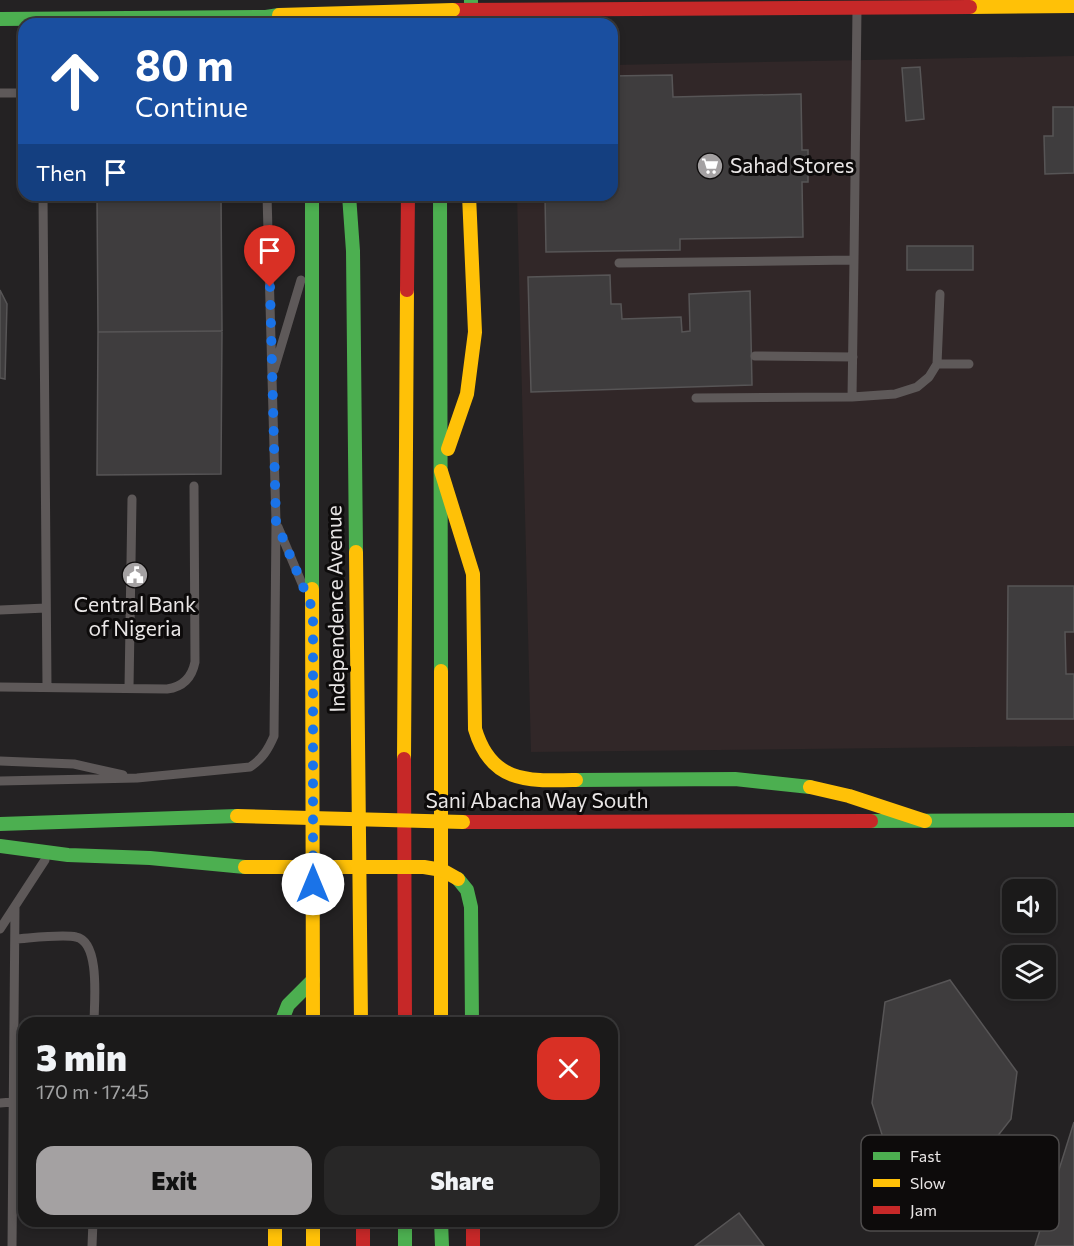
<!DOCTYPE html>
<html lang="en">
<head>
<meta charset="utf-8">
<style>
	:root { --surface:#1b1a1a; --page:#282727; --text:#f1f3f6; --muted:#a0a1a2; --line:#393839; --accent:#a4a1a2 }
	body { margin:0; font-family:Commissioner,sans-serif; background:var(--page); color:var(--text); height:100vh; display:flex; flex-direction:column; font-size:22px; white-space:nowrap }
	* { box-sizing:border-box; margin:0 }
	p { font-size:20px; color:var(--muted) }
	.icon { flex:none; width:33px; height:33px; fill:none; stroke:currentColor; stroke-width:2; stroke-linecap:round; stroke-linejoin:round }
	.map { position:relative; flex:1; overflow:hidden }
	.side { position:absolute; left:18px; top:1017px; width:600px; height:210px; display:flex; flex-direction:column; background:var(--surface); border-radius:18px; box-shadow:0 3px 9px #0003,0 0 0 2px var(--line) }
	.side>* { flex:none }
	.top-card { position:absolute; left:18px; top:18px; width:600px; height:183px; border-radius:18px; box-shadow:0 3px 9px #0003,0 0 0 2px var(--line); background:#1a4fa0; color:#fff; overflow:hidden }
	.tools { position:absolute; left:1002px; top:879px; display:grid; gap:12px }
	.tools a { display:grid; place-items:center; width:54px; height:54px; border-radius:12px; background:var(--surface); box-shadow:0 3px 9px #0003,0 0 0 2px var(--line); font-size:30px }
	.pin { position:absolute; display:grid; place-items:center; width:51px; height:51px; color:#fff; margin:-62px -26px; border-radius:50% 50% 50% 0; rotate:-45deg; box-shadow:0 0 6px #0007 }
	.pin .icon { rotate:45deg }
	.me { position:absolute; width:66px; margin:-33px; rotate:0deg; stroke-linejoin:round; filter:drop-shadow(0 0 4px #0008) }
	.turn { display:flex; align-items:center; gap:21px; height:126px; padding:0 18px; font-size:27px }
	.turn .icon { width:78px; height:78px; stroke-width:2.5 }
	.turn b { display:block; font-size:42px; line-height:51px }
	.then { display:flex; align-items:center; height:57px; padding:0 18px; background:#0003; gap:12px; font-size:22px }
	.round { display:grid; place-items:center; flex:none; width:63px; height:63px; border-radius:18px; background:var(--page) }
	.overview { display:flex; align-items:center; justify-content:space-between; height:102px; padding:0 18px }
	h1 { font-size:36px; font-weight:800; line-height:45px }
	.action { display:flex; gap:12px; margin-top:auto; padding:12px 18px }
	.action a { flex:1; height:69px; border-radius:18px; background:var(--accent); color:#111; font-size:24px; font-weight:800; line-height:69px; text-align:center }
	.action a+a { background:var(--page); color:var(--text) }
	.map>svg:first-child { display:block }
</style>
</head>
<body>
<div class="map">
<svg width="1074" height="1246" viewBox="0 0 1074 1246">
	<rect width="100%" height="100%" fill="#242223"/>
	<!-- built -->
	<path fill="#312728" d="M1074,56V746L531,752L517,195H612V65Z"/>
	<!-- building -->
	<path fill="#3f3d3e" stroke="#575556" stroke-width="1.5" d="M920,67L924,119L906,121L902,68Z
		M672,75L673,97L801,94L802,150H808V182H802L803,237L680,239V250L546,252L545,196L522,197V195H612V76Z
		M1053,107H1074V173L1045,174L1044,136H1053Z
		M97,195H221L222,331L98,332Z
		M907,246H973V270H907Z
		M610,275L611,304H621L622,319L681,317L682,332L690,331L689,294L750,291L752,385L531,392L528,277Z
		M0,290L7,304L5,379L0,378Z
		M222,331L221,474L97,475L98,332Z
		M1008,586H1074V632H1065L1066,674H1074V719H1007Z
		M950,980L1017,1072L1011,1119L985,1152L920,1165L884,1141L872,1103L885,1002Z
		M1074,1122V1246H1035Z
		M739,1213L764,1246H695Z"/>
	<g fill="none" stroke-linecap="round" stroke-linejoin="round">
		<!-- lane -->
		<path stroke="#5e5959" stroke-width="9" d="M0,93H24
			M43,195L47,687
			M619,263L854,260L857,9
			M755,356L853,357
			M937,364H969
			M274,370L301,280
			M852,397L854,260
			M696,398L852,397L895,394L917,387L929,377L937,364L940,294
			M278,527L303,586
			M0,610L46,608
			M0,687L167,689C183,687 192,677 195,662L194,486
			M129,688L132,499
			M0,761L74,764L123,775
			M0,781L137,778L250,767C262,759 268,750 274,736L276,522L267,195
			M0,929L45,860
			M15,939C31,938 63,934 76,937C101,942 94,1004 94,1023
			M0,1103L24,1101
			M12,1246L15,906
			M92,1246L93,1221"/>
		<!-- fast -->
		<path stroke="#4caf50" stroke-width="14" d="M471,0V24
			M0,19L266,17L279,15
			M312,195V589
			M349,195L353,251L356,552
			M440,195L441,671
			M576,780L735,779L810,787
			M871,821L1074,820
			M0,824L237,816
			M0,846L68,855L150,858L245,867
			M458,879L467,890L471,907L472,1023
			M281,1023L288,1005L313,980
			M405,1221V1246
			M441,1221L442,1246"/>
		<!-- slow -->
		<path stroke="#ffc107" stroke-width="14" d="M970,7L1074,6
			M448,449L467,394L475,332L469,195
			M441,471L473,574L475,729C491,783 527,781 576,780
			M356,552L361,1023
			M312,589L313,1023
			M441,671V1023
			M404,759L407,290
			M810,787L849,796L925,821
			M275,1221V1246
			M313,1221V1246"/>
		<!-- jam -->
		<path stroke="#c62828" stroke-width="14" d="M453,10L970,7
			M407,290L408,195
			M404,759L405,1023
			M463,822L871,821
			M363,1221V1246
			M473,1221V1246"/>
		<!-- slow-bridge -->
		<path stroke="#ffc107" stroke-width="14" d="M279,15L453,10
			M237,816L463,822
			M245,867H424L442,870L458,879"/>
	</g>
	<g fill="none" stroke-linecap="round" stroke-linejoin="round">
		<!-- route -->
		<path stroke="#1a73e8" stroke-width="10" stroke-dasharray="0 18" d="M270,287L276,522L313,610V884"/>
	</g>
	<!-- icons -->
	<defs>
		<g id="supermarket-disc" transform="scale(1.35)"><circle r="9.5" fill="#a4a1a2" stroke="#0d0b0b"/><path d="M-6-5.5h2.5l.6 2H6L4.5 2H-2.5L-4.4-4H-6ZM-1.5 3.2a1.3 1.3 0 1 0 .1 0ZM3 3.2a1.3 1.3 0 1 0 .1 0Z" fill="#fff"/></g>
		<g id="civic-disc" transform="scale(1.35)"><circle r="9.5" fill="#a4a1a2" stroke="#0d0b0b"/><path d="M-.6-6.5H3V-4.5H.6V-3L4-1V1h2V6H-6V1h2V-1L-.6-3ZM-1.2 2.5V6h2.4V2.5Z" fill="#fff"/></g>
	</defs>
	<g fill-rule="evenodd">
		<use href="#supermarket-disc" x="710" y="166"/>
		<use href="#civic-disc" x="135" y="575"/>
	</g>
	<g text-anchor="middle" stroke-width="6" stroke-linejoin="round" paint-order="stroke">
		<!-- poi labels -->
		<g font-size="21" fill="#e9e6e6" stroke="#0d0b0b" text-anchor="start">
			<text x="730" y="173">Sahad Stores</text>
			<text x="135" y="612" text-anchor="middle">Central Bank<tspan x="135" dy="24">of Nigeria</tspan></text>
		</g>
		<!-- street labels -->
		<g font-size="21" fill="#e9e6e6" stroke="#0d0b0b">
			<text transform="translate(336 609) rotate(-91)" y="7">Independence Avenue</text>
			<text x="537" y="808">Sani Abacha Way South</text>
		</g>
	</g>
	<!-- legend -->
	<rect x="861" y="1135" width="198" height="96" rx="9" fill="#0d0b0b" stroke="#4f4d4d" stroke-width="1.5"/>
	<rect x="873" y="1152" width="27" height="8" fill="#4caf50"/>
	<rect x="873" y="1179" width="27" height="8" fill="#ffc107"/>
	<rect x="873" y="1206" width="27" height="8" fill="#c62828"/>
	<g font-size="16" fill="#e9e6e6">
		<text x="910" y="1162">Fast</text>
		<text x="910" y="1189">Slow</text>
		<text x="910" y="1216">Jam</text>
	</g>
</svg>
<div class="tools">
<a><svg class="icon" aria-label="sound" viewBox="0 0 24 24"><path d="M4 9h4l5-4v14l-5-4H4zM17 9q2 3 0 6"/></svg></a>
<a><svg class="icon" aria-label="layers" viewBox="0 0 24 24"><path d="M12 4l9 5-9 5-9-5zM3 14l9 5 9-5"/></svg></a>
</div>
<div class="pin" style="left:270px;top:287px;background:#d93025"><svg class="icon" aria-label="arrive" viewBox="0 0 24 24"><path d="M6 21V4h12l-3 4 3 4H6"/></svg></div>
<svg class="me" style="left:313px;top:884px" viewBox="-20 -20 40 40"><circle r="19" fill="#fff"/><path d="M0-13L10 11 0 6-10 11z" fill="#1a73e8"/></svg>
<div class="top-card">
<div class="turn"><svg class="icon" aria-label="ahead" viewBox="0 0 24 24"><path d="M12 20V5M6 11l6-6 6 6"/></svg><div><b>80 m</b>Continue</div></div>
<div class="then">Then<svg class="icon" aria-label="arrive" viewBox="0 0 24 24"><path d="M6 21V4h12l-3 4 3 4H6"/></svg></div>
</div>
<section class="side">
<div class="overview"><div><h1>3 min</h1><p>170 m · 17:45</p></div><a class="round" style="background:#d93025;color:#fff"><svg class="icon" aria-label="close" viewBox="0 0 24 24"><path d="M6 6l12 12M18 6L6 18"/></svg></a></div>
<div class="action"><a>Exit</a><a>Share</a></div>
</section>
</div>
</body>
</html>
